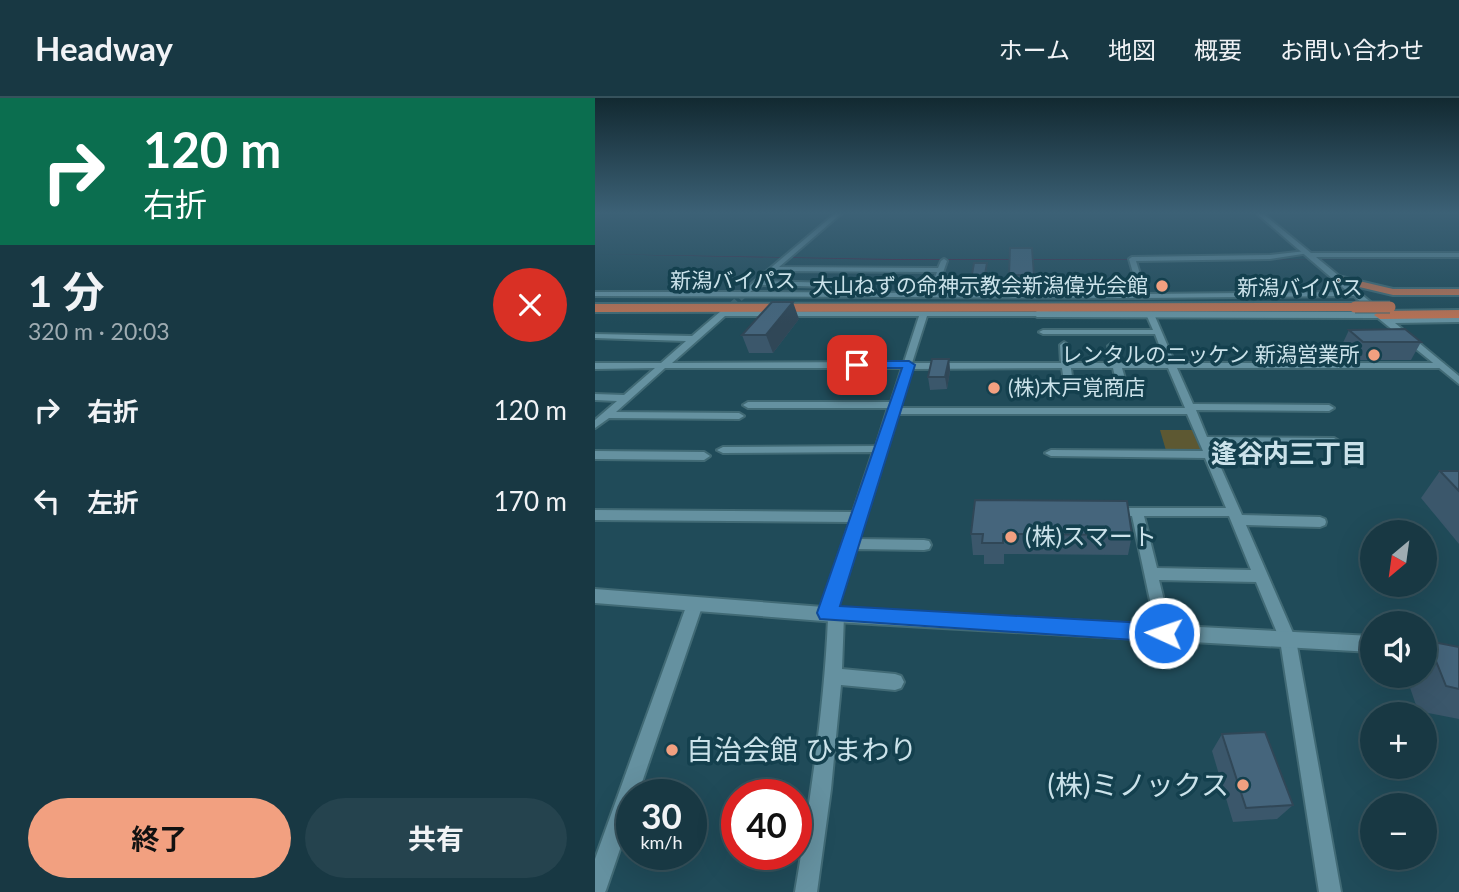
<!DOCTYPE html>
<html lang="ja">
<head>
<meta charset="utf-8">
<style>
	:root { --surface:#183843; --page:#25434e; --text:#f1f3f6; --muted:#9facb2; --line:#36525c; --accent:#f2a080 }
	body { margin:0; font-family:Lato,"Noto Sans JP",sans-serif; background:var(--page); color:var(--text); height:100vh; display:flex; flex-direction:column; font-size:26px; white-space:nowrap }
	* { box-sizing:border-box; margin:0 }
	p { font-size:23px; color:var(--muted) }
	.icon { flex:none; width:38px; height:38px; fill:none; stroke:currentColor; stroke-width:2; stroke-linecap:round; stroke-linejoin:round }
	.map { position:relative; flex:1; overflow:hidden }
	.drawer { display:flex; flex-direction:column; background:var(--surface); width:595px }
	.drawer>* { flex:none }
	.hud { background:#0b6e4f; color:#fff; overflow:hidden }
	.needle { width:46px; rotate:209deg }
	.controls { position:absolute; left:765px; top:422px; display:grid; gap:14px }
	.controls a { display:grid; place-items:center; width:77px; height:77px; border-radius:50%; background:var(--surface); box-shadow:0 7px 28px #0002,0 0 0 2px var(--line); font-size:35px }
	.speed { position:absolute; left:21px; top:681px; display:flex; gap:14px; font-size:35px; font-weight:700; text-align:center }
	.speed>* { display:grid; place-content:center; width:91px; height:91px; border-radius:50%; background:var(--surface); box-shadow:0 7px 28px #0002,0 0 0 2px var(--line); line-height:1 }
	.speed small { font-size:18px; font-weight:400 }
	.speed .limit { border:10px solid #d22; background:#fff; color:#111 }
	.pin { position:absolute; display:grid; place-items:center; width:60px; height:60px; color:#fff; margin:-30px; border-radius:14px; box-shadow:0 4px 10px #0006 }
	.me { position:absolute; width:77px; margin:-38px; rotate:273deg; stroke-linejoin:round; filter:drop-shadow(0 0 5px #0008) }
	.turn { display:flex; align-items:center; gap:24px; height:147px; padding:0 28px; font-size:32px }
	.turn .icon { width:91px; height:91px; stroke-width:2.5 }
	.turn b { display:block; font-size:49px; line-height:60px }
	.round { display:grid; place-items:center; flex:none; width:74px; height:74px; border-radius:37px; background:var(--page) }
	.summary { display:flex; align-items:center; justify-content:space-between; height:119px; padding:0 28px }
	h1 { font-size:42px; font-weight:700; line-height:52px }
	.action { display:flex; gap:14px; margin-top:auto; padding:14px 28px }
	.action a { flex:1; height:80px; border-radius:42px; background:var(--accent); color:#111; font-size:28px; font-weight:700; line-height:80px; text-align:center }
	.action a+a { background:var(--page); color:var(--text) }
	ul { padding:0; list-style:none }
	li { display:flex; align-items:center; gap:21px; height:91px; padding:0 28px }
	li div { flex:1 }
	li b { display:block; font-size:26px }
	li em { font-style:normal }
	header { display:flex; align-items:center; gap:42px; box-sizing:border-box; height:98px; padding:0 35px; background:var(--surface); border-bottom:2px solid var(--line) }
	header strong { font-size:33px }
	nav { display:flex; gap:38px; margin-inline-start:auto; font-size:24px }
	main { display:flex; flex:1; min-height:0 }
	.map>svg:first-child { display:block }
</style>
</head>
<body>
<header>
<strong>Headway</strong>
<nav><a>ホーム</a><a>地図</a><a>概要</a><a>お問い合わせ</a></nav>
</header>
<main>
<section class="drawer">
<div class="hud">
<div class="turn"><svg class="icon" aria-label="right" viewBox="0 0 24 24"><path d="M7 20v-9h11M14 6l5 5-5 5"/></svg><div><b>120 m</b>右折</div></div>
</div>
<div class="summary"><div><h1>1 分</h1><p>320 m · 20:03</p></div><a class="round" style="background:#d93025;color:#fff"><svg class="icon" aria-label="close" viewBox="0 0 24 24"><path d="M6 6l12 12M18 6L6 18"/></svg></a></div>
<ul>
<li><svg class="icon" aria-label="right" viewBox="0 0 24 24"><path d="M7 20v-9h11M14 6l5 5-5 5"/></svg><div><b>右折</b></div><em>120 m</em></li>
<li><svg class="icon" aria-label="left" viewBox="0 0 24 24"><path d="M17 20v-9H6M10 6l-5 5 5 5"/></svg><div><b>左折</b></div><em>170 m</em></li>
</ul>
<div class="action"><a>終了</a><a>共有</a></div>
</section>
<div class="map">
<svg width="864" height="794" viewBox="0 0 864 794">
	<rect width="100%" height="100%" fill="#204b59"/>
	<!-- green -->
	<path fill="#5d5832" d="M565,332H604L614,356H572Z"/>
	<!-- water -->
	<path fill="#501b3f" d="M0,156L297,161H864L298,162Z"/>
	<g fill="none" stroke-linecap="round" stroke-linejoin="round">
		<!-- minor-tunnel -->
		<path stroke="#3a626f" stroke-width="7" stroke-dasharray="7 3.5" stroke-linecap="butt" d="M129,215L148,197"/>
		<!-- minor casing -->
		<g stroke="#416a75" stroke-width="4">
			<path id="minor" d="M242,114H248L184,169L343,170L346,163L349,161L352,163L341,195L544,196L534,161L537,159L675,157L711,153L714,155L675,161L541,163L552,198L548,200L0,198V194H147ZM180,173L342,174L334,195L155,194L164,187L236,189L239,187L236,185L168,183Z
				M126,213L442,214L446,216L442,218H332L317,265H466L465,247L469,244L473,247L475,265H517L513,248L517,245L521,248L526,265H571L560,236H448L444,234L448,232H558L551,216L555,214L559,216L580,265H848L849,267L845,270H582L598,306L734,307L739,310L734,313L601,312L612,339L739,340L744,343L739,346L615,345L647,417L725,419L730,421L731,424L730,427L725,429L651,427L701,542L746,794H724L685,542L661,484L564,482L577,535L575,540L569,542L563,540L537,418H517L511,414L517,410H631L610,360L456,358L450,355L456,352L608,353L592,316H302L263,441L329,442L334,443L336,447L334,451L329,452L260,451L241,510L246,512L249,517L247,571L300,576L306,578L309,584L306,590L300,592L246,587L236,691L222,794H200C215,703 229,613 233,521L227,520L224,515L255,424L0,422V412L258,414L278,354L128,355L122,352L128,349L281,348L293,310H153L148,307L153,304H296L307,270H70L21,314L144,315L149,318L144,321L14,320L0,330V322L22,303L0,302V296L29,297L60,270L0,271V265H66L91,243L0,240V236L97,238ZM130,218H324L309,264L77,265ZM467,270L470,290H476L478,288L476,270H518L522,288L527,291L532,288L527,270H573L590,310H304L316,271ZM549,418H634L656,472L562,470Z
				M0,353L109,354L115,358L109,362L0,361Z
				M100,500L105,502L108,506L43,696H37V716L11,792L10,794H0V761L92,506L95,502Z"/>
		</g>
		<!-- tertiary casing -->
		<g stroke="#416a75" stroke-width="4">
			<path id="tertiary" d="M660,114H666L716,155H864V159H721L795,220L864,218V224L800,225L864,278V286L783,220L442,219L438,216L442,213L777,214L759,198L545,200V196H548L753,194Z
				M0,491L241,510L777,538V554L241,524L0,505Z"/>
		</g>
		<!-- trunk casing -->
		<g stroke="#416a75" stroke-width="4">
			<path id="trunk" d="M743,178L798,191H864V197H798L739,183V179Z
				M0,206L760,205L766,209L760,213L0,214Z
				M864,212V220L785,221L779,217L785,213Z"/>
		</g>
		<!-- minor -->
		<use href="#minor" fill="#6591a0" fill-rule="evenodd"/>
		<!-- tertiary -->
		<use href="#tertiary" fill="#6591a0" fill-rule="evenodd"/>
		<!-- trunk -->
		<use href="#trunk" fill="#ba7153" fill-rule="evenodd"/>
		<!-- trunk-bridge casing -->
		<g stroke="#416a75" stroke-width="13" stroke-linecap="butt">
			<path id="trunk-bridge" d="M760,209H795"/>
		</g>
		<!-- trunk-bridge -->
		<use href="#trunk-bridge" stroke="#ba7153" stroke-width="11"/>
	</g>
	<!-- wall -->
	<path fill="#3b576b" d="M392,165V175L390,193H376V182Z
		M414,177H439V193H414Z
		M204,221L178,255H154L147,237Z
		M754,232L826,244L816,262H759L746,249Z
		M354,261L355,273L352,291L335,292L333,279Z
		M845,373H864V446L826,400Z
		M380,402L537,437L533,457L409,456V466H389V457H378L376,436Z
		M833,543L864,549V621L823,613L811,578H830V546Z
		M627,636L698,707L682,721L638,724L617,653Z"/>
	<!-- shaded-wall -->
	<path fill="#304757" d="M392,165V175L390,193L389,182Z
		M198,204L204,221L178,255L171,237Z
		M354,261L355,273L352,291L350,279Z"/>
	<!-- building -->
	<path fill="#45657c" stroke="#304757" stroke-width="2" d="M415,150H437L439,177H414Z
		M379,165H392L389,182H376Z
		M177,204H198L171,237H147Z
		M810,231L826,244H768L754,232Z
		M337,261H354L350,279H333Z
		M845,373H864V393Z
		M380,402L532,403L537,437L408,436V445H387L388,436H376Z
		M833,543L864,549V591L851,588Z
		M670,634L698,707L651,710L627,636Z"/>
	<!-- sky -->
	<linearGradient id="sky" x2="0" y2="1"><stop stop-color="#122931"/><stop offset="0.51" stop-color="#3c6176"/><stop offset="1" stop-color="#3c6176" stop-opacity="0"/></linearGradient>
	<rect width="864" height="225" fill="url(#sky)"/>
	<!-- route -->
	<path fill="#1a73e8" stroke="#114b97" stroke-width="2" d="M314,263L320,267L245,508L569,526L576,529L579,535L576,542L569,544L225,521L222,515L307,270H262L256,267L262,263Z"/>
	<!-- markers -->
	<g fill="#f2a080" stroke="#14404e" stroke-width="2.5">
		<circle cx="567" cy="188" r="7"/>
		<circle cx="779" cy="257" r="7"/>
		<circle cx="399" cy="290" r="7"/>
		<circle cx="416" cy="439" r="7"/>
		<circle cx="77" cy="652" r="7"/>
		<circle cx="648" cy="687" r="7"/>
	</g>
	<g text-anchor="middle" stroke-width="7" stroke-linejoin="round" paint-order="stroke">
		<!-- far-street labels -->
		<g font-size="21" fill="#cbe2ea" stroke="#14404e">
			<text x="138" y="190">新潟バイパス</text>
			<text x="705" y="197">新潟バイパス</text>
		</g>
		<!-- far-poi labels -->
		<g font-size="21" fill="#cbe2ea" stroke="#14404e" text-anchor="end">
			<text x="553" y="195">大山ねずの命神示教会新潟偉光会館</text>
			<text x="765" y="264">レンタルのニッケン 新潟営業所</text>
			<text x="413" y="297" text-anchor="start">(株)木戸覚商店</text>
		</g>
		<!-- poi labels -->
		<g font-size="24" fill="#cbe2ea" stroke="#14404e" text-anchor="start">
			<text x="430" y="447">(株)スマート</text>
		</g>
		<!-- neighbourhood labels -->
		<g font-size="26" font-weight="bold" fill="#cbe2ea" stroke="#14404e">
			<text x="694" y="365">逢谷内三丁目</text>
		</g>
		<!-- near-poi labels -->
		<g font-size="28" fill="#cbe2ea" stroke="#14404e" text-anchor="start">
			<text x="91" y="662">自治会館 ひまわり</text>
			<text x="634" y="697" text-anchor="end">(株)ミノックス</text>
		</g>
	</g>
</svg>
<div class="controls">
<a><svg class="needle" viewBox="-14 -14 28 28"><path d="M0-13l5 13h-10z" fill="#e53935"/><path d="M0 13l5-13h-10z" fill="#9facb2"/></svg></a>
<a><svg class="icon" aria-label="sound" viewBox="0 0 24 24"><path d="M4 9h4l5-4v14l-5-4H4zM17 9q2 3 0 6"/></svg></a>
<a>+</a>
<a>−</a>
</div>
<div class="speed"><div>30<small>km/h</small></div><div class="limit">40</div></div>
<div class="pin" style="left:262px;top:267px;background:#d93025"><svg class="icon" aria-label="arrive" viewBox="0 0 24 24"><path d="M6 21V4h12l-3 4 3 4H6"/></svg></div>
<svg class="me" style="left:569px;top:535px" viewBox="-20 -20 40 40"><circle r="17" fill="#1a73e8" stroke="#fff" stroke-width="3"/><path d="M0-11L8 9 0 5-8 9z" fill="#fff"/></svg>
</div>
</main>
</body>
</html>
